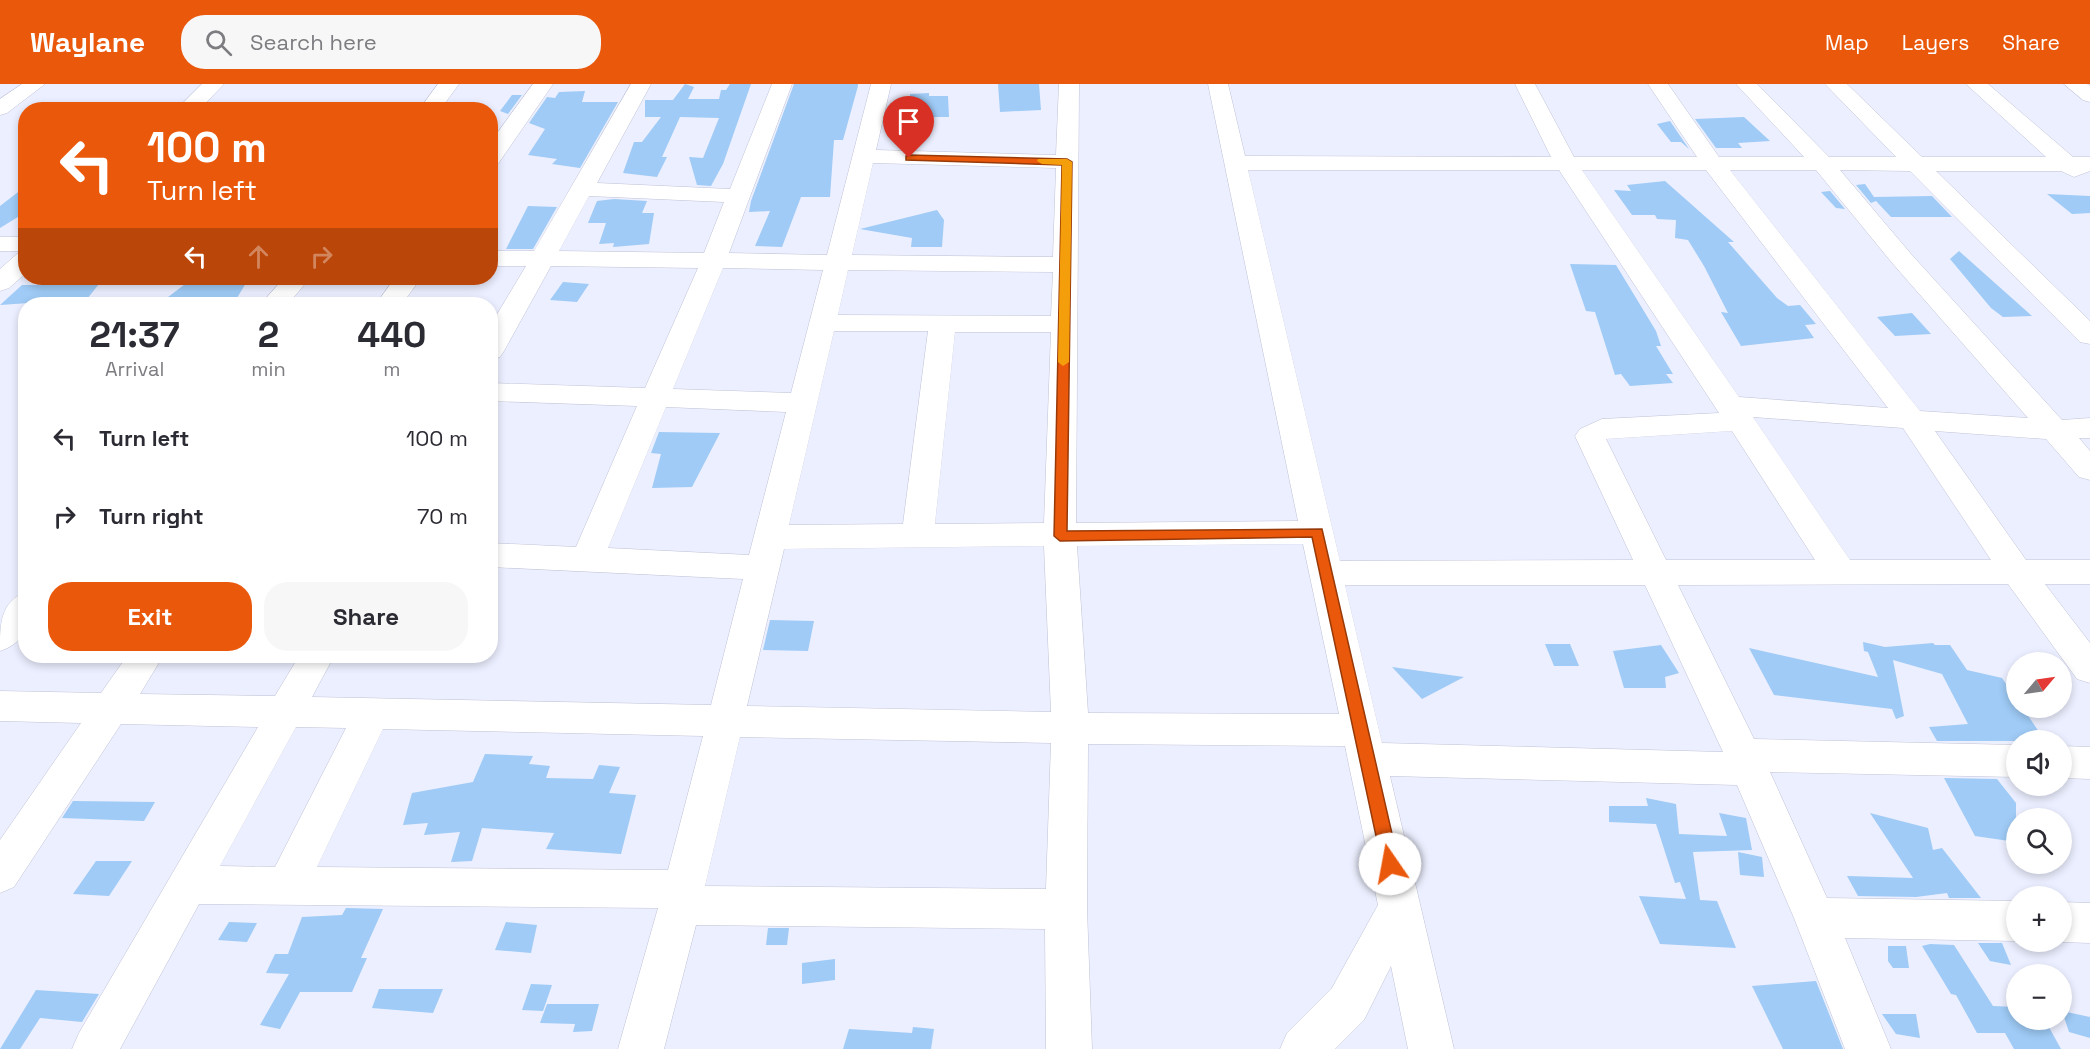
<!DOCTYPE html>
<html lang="en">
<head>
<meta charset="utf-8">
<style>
	:root { --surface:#fff; --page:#f7f7f7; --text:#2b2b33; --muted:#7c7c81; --accent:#ea580c }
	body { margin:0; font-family:"Space Grotesk",sans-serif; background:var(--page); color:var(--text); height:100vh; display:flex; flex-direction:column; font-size:22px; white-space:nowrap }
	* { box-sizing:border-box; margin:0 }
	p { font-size:20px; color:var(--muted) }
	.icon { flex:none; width:33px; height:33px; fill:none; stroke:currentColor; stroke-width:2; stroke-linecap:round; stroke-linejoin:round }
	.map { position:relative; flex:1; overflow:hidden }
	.panel { position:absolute; left:18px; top:213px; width:480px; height:366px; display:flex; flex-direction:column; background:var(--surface); border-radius:24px; box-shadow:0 3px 9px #0003 }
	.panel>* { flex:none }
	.hud { position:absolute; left:18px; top:18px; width:480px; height:183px; border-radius:24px; box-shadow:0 3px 9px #0003; background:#ea580c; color:#fff; overflow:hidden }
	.needle { width:39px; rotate:61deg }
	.tools { position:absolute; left:2006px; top:568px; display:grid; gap:12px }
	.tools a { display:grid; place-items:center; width:66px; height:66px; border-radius:50%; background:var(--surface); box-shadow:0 3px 9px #0003; font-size:30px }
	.pin { position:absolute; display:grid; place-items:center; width:51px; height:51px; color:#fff; margin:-62px -26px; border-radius:50% 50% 50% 0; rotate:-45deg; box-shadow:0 0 6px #0007 }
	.pin .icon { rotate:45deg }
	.me { position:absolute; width:66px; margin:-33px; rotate:348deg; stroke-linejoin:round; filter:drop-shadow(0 0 4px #0008) }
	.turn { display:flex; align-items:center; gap:21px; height:126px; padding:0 30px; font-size:27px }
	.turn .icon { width:78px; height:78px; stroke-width:2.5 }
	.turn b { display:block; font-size:42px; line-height:51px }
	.lanes { display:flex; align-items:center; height:57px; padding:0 30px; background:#0003; justify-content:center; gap:30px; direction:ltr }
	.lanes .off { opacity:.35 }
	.eta { display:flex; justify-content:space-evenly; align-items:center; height:102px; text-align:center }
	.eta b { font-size:36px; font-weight:600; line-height:42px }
	.action { display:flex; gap:12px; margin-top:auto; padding:12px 30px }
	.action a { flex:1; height:69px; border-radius:24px; background:var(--accent); color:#fff; font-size:24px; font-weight:600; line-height:69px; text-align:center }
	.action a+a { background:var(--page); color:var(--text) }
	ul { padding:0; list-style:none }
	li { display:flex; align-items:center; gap:18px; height:78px; padding:0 30px }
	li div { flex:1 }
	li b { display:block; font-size:22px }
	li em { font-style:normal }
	header { display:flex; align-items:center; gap:36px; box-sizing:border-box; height:84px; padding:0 30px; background:var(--accent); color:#fff }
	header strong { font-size:28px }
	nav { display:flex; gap:33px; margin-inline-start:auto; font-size:21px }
	.search { width:420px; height:54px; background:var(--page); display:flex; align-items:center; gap:15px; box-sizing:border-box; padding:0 21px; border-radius:24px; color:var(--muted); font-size:22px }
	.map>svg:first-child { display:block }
</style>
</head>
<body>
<header>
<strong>Waylane</strong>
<div class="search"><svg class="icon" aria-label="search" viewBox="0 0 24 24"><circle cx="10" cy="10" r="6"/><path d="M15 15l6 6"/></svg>Search here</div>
<nav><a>Map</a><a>Layers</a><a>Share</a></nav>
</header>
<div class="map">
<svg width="2090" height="965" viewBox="0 0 2090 965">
	<rect width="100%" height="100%" fill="#ecefff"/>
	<!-- building -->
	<path fill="#9fcbf6" d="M685,0L694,3L688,15H719L721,6H726L730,0H751L723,80L711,102L697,101L689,73L703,74L719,34L680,33L662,73H667L657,93L623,89L634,58H642L661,33H645V16H673Z
		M794,0H858V2L843,56H834L830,113H801L782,163L755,162L770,127L749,128L751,117Z
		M998,0H1039L1041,26L1000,28Z
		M585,7L582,18H618L580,84L552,80L557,75L528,71L545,45L529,39L547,13L555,14L559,8Z
		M929,9V12H948L949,33H910V10Z
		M512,11H522L508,30L500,27Z
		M1744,33L1770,57L1738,59L1742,64H1716L1695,35Z
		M1670,37L1689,65L1681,58H1671L1657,40Z
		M1665,97L1734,158H1728L1777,214L1788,222L1800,221L1816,240L1805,241L1814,254L1741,262L1721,228L1728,229L1704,182L1688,156L1675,154L1676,136L1657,135L1655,131H1632L1614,106L1631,107L1627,101Z
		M1865,100L1874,113L1932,112L1952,133H1891L1876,117L1871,119L1856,101Z
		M26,102V128L0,144V122Z
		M1830,107L1845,125L1836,124L1821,108Z
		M2047,110L2090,112V129L2072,130Z
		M614,115L647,117L642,129H654L649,160L613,163L614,159L599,160L606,139H588L597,117Z
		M528,122L557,123L533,165H506Z
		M937,126L944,136L942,163H911L912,154L860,145Z
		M1959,167L2032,232L2003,233L1991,224L1950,175Z
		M1570,180L1616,181L1656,247L1661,262H1656L1673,290H1666L1673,299L1630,302L1621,290L1615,291L1595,228L1586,227Z
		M193,194H249L237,214L210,216L206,220H159Z
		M72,195H103L87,215L0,221L22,201H65Z
		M563,198L589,200L577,218L550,216Z
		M1912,229L1931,250L1895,252L1877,233Z
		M659,348L720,349L692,403L652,404L661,370L651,369Z
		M770,536L814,537L808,567L763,566Z
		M1863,558L1885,563L1933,559L1935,561H1950L1967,586L2002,594L2011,607H2016V624H2023L2045,657H1937L1929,643L1968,640L1942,590L1893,576L1904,632L1896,635L1892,625L1774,611L1749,564L1878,593L1868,568L1864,567Z
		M1545,560H1570L1579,582H1554Z
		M1661,561L1679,589L1665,593L1666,604H1624L1613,567Z
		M1392,583L1464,593L1422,615Z
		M485,670L533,672L529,680L550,682L546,694L593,695L599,681L620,683L609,709L636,711L621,770L546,765L554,749L482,744L472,777L451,778L460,748L424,751L428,739L403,741L412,709L473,698Z
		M1944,694L1997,695L2016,719V758L1975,752Z
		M1646,714L1676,720L1679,750L1727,752L1719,729L1746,734L1752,766L1693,768L1700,816L1717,817L1736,864L1660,860L1639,812L1686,815L1680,798L1675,799L1656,740L1609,738V722H1648Z
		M73,717L155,718L144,737L62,734Z
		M1870,729L1928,744L1933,766L1942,764L1981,814H1949L1947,809L1916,813L1858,812L1847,792L1913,794Z
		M1738,768L1762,773L1764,793L1740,791Z
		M96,777H132L109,812L73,810Z
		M346,824L383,825L361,874H367L352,908H300L280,945L260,941L289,890L266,889L275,870H288L302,833L342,831Z
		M229,838L257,839L247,858L218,856Z
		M506,838L537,841L531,869L495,866Z
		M768,844H789L787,861H766Z
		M1978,859H2002L2011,881L1990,877Z
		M1930,860L1954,861L1993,922L2016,923V936H2045L2061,965H2014L2005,949H1977L1956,911L1951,910L1922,862Z
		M1888,862H1906L1909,884H1893L1888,877Z
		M835,875V896L802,900V879Z
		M1816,897L1843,965H1783L1752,902Z
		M531,900L552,901L543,927L522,926Z
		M379,905H443L433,929L372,924Z
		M36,906L99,910L82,938L40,934L20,965H0Z
		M547,920H599L592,947L573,948L575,940L540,939Z
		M2062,927L2090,933V954L2069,948Z
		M1882,930H1916L1920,954L1896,950Z
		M913,943L934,945L931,965H843L849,945L912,949Z"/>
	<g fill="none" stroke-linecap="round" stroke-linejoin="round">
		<!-- minor casing -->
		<g stroke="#bfc2d5" stroke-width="1">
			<path id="minor" d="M22,0H45L7,29L0,31V15Z
				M202,0H224L199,26H176Z
				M438,0H459L440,26H419Z
				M533,0H553L498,80L490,82V59Z
				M631,0H651L597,99L730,105L772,0H792L729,169L827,171L871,0H891L876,66L1056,71L1059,0H1079L1076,439L1298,437L1208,0H1228L1245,72L1551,73L1515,0H1535L1574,73H1697L1648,0H1668L1719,73H1804L1736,0H1757L1829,73H1896L1825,0H1847L1922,73H2046L1966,0H1988L2073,73H2090V87L2074,93L2061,87H1936L2090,237V260L2080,258L1910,87L1840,86L1911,170L2062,336L2090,334V354H2079L2090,367V396L2079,393L2046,355L1935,347L2026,476H2090V500H2045L2090,559V599L2077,595L2008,500L1678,501L1754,655L2016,661V693L1770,688L1827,814L2016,817V857L1845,854L1891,965H1845L1794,834L1737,701L1390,692L1454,965H1408L1391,882L1364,936L1335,965H1280L1287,949L1332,904L1378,821L1345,662L1088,660L1087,825L1092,965H1046L1045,845L696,841L664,965H618L658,824L199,820L120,965H72L79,949L258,643L121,640L14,803L0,809V756L81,639L0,637V607L101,609L127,572H163L140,610L275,612L299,572H334L312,613L711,621L743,495L490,483V459L576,463L637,322L490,317V299L645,304L698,184L551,182L504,267L500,273L490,275V242L526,182H490V167H534ZM873,79L1056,84L1053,173L852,171ZM1248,86H1559L1719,329L1602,335L1580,345L1575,352L1633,476L1340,477ZM1582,86H1706L1888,324L1739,313ZM1730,86H1816L1893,180L2028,334L1920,327ZM589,112L724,118L704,169L559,167ZM723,184L823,186L791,309L673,305ZM848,186L1053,188L1051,232L838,231ZM834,247H928L903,440L789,441ZM955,248H1051L1044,439L935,440ZM666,323L786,328L749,471L608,464ZM1753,333L1903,344L1991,476H1850ZM1732,347L1815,476H1666L1606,355ZM1303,460L1339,630L1088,629L1077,462ZM1044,462L1051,628L747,622L784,465ZM1345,501H1645L1723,668L1382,659ZM296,643L346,644L275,783L220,782ZM383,645L703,652L668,786L317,783ZM740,653L1051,659L1046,805L705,802Z
				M2064,0H2087L2090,2V18L2083,16Z
				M0,153H26V167H0Z
				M26,168V189L9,204L0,207V185L17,170Z
				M284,194H310L288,220H261Z
				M395,194H421L402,220H376Z
				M26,508C26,535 31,557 0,567C0,540 0,518 26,508Z
				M2061,662L2090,663V695L2061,694Z
				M2061,818L2090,819V859L2061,858Z"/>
		</g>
		<!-- minor -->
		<use href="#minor" fill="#fff" fill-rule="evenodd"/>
	</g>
	<!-- route -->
	<path fill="#ea580c" stroke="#983908" stroke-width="1.5" d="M909,71L1067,75L1072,78L1067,447L1322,445L1399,780L1396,785L1390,788L1385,785L1382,780L1312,453L1060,457L1054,452L1062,81L906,76V72Z"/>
	<!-- slow -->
	<path fill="#f59e0b" d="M1038,75H1067L1072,78L1069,278L1063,282L1058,278L1062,81L1042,80L1037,77Z"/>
</svg>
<div class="tools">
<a><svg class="needle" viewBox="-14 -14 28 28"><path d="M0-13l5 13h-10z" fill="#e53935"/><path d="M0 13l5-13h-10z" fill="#7c7c81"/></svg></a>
<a><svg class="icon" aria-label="sound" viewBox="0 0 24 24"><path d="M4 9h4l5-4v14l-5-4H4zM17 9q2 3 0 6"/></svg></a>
<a><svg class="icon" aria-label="search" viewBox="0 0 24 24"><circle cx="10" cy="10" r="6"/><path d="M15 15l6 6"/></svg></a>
<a>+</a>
<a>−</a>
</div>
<div class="pin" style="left:909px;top:74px;background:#d93025"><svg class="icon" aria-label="arrive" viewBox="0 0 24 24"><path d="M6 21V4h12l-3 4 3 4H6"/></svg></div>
<svg class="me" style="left:1390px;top:780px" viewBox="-20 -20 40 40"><circle r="19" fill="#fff"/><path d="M0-13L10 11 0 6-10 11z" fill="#ea580c"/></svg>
<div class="hud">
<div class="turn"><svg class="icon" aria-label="left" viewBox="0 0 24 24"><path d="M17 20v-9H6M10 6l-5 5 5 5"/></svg><div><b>100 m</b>Turn left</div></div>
<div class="lanes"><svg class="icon" aria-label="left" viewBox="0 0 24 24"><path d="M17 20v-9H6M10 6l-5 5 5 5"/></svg><svg class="icon off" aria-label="ahead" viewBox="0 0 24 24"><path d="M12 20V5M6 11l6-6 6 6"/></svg><svg class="icon off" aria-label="right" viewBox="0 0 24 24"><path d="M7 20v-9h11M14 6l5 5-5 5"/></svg></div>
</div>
<section class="panel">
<div class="eta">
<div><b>21:37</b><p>Arrival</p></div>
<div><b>2</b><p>min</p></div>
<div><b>440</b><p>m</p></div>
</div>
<ul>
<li><svg class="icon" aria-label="left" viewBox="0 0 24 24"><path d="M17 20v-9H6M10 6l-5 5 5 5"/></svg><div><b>Turn left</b></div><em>100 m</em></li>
<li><svg class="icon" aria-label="right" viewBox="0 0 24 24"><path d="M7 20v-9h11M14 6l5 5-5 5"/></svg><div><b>Turn right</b></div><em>70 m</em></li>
</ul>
<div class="action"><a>Exit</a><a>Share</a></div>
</section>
</div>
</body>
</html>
